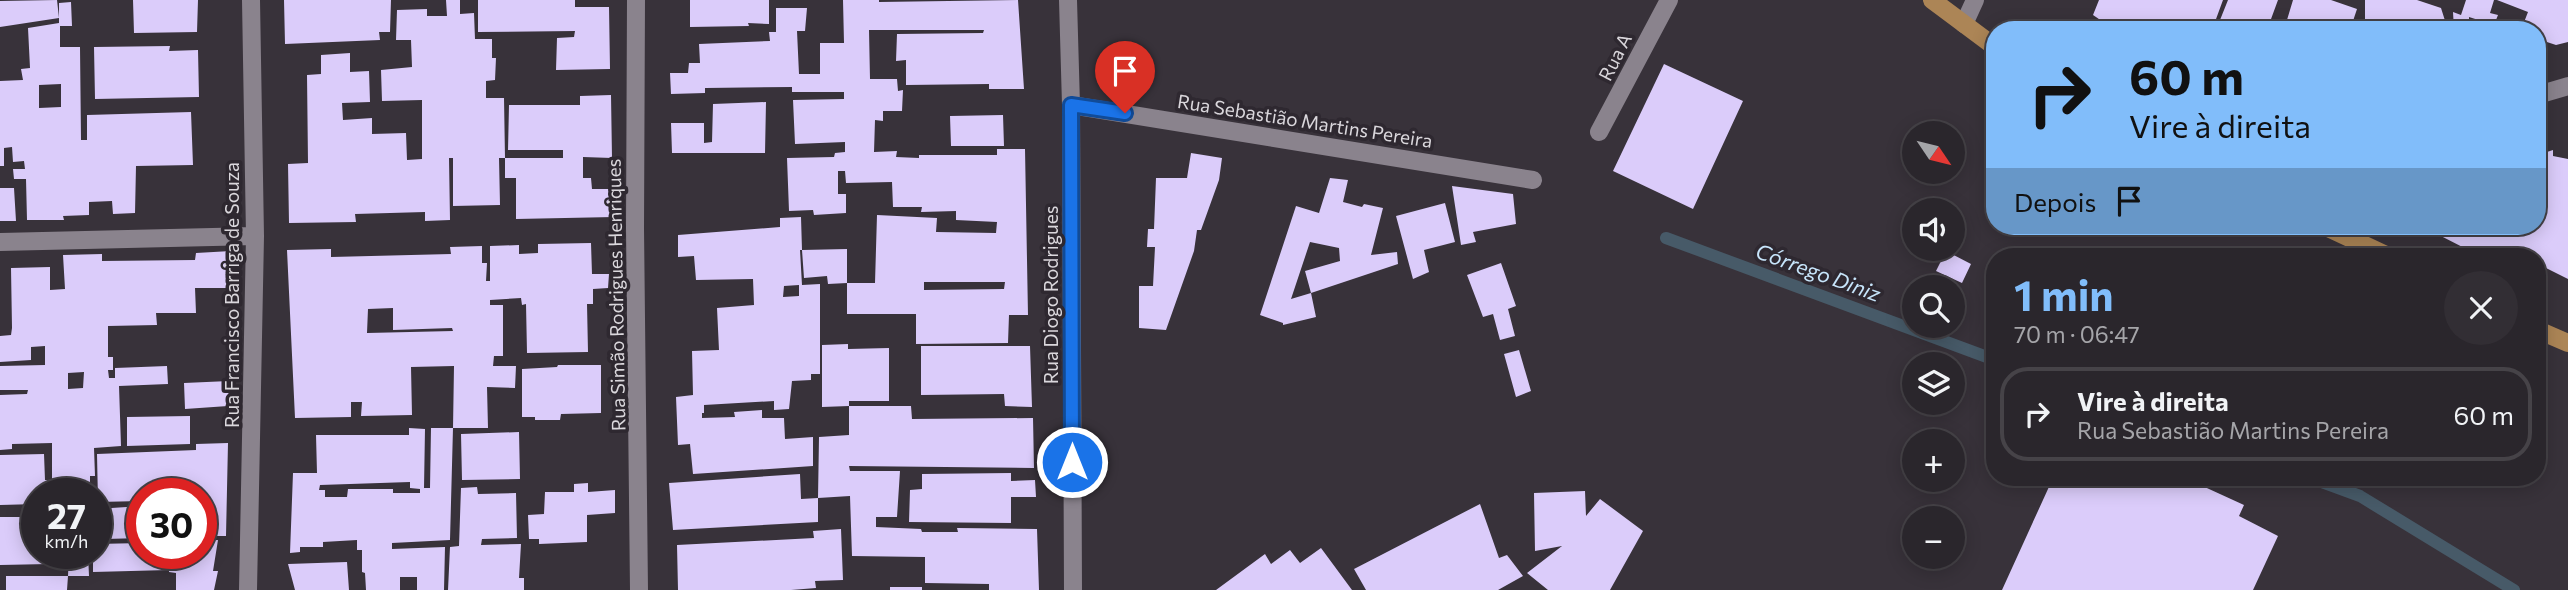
<!DOCTYPE html>
<html lang="pt">
<head>
<meta charset="utf-8">
<style>
	:root { --surface:#2a262c; --page:#322e34; --text:#f1f3f6; --muted:#a5a5a9; --line:#464348; --accent:#81bdfa }
	body { margin:0; font-family:Commissioner,sans-serif; background:var(--page); color:var(--text); height:100vh; display:flex; flex-direction:column; font-size:26px; white-space:nowrap }
	* { box-sizing:border-box; margin:0 }
	p { font-size:23px; color:var(--muted) }
	.icon { flex:none; width:38px; height:38px; fill:none; stroke:currentColor; stroke-width:2; stroke-linecap:round; stroke-linejoin:round }
	.map { position:relative; flex:1; overflow:hidden }
	.drawer { position:absolute; left:1986px; top:248px; width:560px; height:238px; display:flex; flex-direction:column; background:var(--surface); border-radius:28px; box-shadow:0 4px 18px #0003,0 0 0 2px var(--line) }
	.drawer>* { flex:none }
	.top-card { position:absolute; left:1986px; top:21px; width:560px; height:214px; border-radius:28px; box-shadow:0 4px 18px #0003,0 0 0 2px var(--line); background:#81bdfa; color:#111; overflow:hidden }
	.needle { width:46px; rotate:125deg }
	.buttons { position:absolute; left:1902px; top:121px; display:grid; gap:14px }
	.buttons a { display:grid; place-items:center; width:63px; height:63px; border-radius:50%; background:var(--surface); box-shadow:0 4px 18px #0003,0 0 0 2px var(--line); font-size:35px }
	.speed { position:absolute; left:21px; top:478px; display:flex; gap:14px; font-size:35px; font-weight:700; text-align:center }
	.speed>* { display:grid; place-content:center; width:91px; height:91px; border-radius:50%; background:var(--surface); box-shadow:0 4px 18px #0003,0 0 0 2px var(--line); line-height:1 }
	.speed small { font-size:18px; font-weight:400 }
	.speed .limit { border:10px solid #d22; background:#fff; color:#111 }
	.pin { position:absolute; display:grid; place-items:center; width:60px; height:60px; color:#fff; margin:-72px -30px; border-radius:50% 50% 50% 0; rotate:-45deg; box-shadow:0 0 7px #0007 }
	.pin .icon { rotate:45deg }
	.me { position:absolute; width:77px; margin:-38px; rotate:0deg; stroke-linejoin:round; filter:drop-shadow(0 0 5px #0008) }
	.turn { display:flex; align-items:center; gap:24px; height:147px; padding:0 28px; font-size:32px }
	.turn .icon { width:91px; height:91px; stroke-width:2.5 }
	.turn b { display:block; font-size:49px; line-height:60px }
	.then { display:flex; align-items:center; height:66px; padding:0 28px; background:#0003; gap:14px; font-size:26px }
	.round { display:grid; place-items:center; flex:none; width:74px; height:74px; border-radius:37px; background:var(--page) }
	.summary { display:flex; align-items:center; justify-content:space-between; height:119px; padding:0 28px }
	h1 { font-size:42px; font-weight:700; line-height:52px; color:var(--accent) }
	ul { padding:0; list-style:none }
	li { display:flex; align-items:center; gap:21px; height:94px; margin:0 14px 10px; padding:0 14px; border:4px solid var(--line); border-radius:28px }
	li div { flex:1 }
	li b { display:block; font-size:26px }
	li em { font-style:normal }
	.map>svg:first-child { display:block }
</style>
</head>
<body>
<div class="map">
<svg width="2568" height="590" viewBox="0 0 2568 590">
	<rect width="100%" height="100%" fill="#38323a"/>
	<g fill="none" stroke-linecap="round" stroke-linejoin="round">
		<!-- stream -->
		<path stroke="#475a68" stroke-width="12" d="M1666,238L1995,360
			M2311,478L2360,496L2514,590"/>
	</g>
	<!-- building -->
	<path fill="#dbccfa" fill-rule="evenodd" d="M57,0L59,18V3L71,2L72,26H60V47H80L81,140H87V115L191,112L193,165L136,166L135,213L113,214L112,201L89,202V215L63,216L64,220H27L26,179H14L13,169H25L24,161L13,162L12,147L4,148V166H0V81L23,80L21,69L30,68L28,28L59,23V18L0,27V1ZM61,84V107L39,108V85Z
		M133,0H198L197,32L134,33Z
		M284,0H391L390,32H379L380,40L285,44Z
		M446,0H460V14L474,13L475,39H492V58H496L495,80L486,81V98H504L505,158H499L500,205L453,206V158H449L450,220L425,221V212L355,214L356,222L289,223L288,164L308,163L307,75L321,74V55L350,53V72L369,71L370,102L342,103L343,120L372,118V134L406,133L407,160L422,159V100L382,101L381,70L412,67L411,40H396L397,10L427,9V16H447Z
		M478,0H575V7H609L610,69L556,70L557,38L574,37L575,31L478,32Z
		M690,0H769V24L748,23L749,26L690,27Z
		M843,0H879V2L1018,0L1024,89H989V84L906,85V60L896,61L897,34L983,33L984,30H869L870,79H897L898,91L903,90L902,111H883V121L875,120L874,152L897,151L896,157L919,158V155H997V149H1025L1028,315H1009L1008,343L916,344V314H847V283H875L877,215L937,218L936,232L996,233L997,222L956,220V211L921,212L922,207H893L892,182L846,183L845,171H838V194H846V213L814,215L813,210L789,211L787,158L834,157L835,153L845,152V142L795,144L793,100L844,99V92H792V87L705,88V93L671,94L670,73H688L689,63H700L699,44L770,41L769,32H776V8H807L805,31H797L799,74H820V43H844ZM924,282H1005L1004,289L924,290Z
		M2099,0H2223L2212,30H2115L2093,15Z
		M2228,0H2278L2267,30H2216Z
		M2293,0H2331L2357,9L2350,30H2284Z
		M2365,0H2417L2441,8L2448,30H2365Z
		M2466,0H2494L2490,13L2498,15L2494,25L2469,17V30H2454L2453,12L2461,15Z
		M2497,0H2568V42L2556,45L2538,39V30H2521L2528,12Z
		M170,46L169,51L198,50L199,97L95,99L94,47Z
		M1664,64L1743,101L1693,209L1613,171Z
		M611,95L612,158L583,157V178H591L592,189H613L614,217L516,219V178H505V158H563V150H508L509,105H580V96Z
		M766,102L765,153H672L671,123H704V143L712,142L713,104Z
		M1003,115L1004,146H951L950,116Z
		M2553,150V156L2568,159V279L2538,264V257H2508L2495,250L2493,257H2482L2437,234L2441,226H2538V155Z
		M1191,153L1222,158L1219,180L1201,230H1197L1194,251L1166,330L1139,328V286H1153L1155,247H1147L1148,229H1154L1156,178H1187Z
		M1330,178L1348,180L1343,202L1362,207L1364,204L1383,208L1371,255L1397,252L1398,264L1311,293L1316,317L1283,325V323L1260,315L1296,206L1319,213ZM1310,242L1339,248L1340,261L1305,271L1311,293L1291,299Z
		M1452,186L1513,194L1516,224L1473,232L1476,242L1461,245Z
		M0,188H14L16,221H0Z
		M1445,203L1455,242L1424,250L1429,272L1413,279L1396,216Z
		M801,217L802,250L847,249V283L828,284L827,276L804,278L802,250H800L802,285L820,284V374H811V380L792,381L789,409L774,410V401L704,405V413H702V418L735,417L734,412L762,410V418H784L785,439L813,437V466L693,474L690,444L678,445L676,397L693,395L692,351L719,350L717,308L754,305L753,279L696,280L694,256L678,257V235L780,227V218ZM799,285V296L783,297L784,286Z
		M591,243L592,274H609L608,288L593,289V304H587L588,352L527,353L526,304L522,305L521,298L490,300V305H503V356H494L493,366H516L515,388L487,387L488,428H453L450,540L392,543V549L445,547L444,590H417V577H400V590H366L365,573L362,572V550H357V540L323,542V547H300V552L290,553L293,473H317L316,435H409V428L425,429L424,488H430L431,428H453L454,366L411,367L412,415L361,416L362,402H351V417L295,418L287,250L331,249V257L451,254L450,247L482,246V263H487L486,281H490V246L519,245V254L538,253V244ZM393,308V330L452,328L453,331L367,333L368,309ZM410,482V488L420,489V493H393V489H348L347,497H325V490H319L320,485Z
		M231,251L230,288H195L196,313H156L157,325L108,326V357H113V370H108L109,378H115V368L167,366L168,384L119,386L121,446L94,448L95,476H90V494H37V504L0,505V455L44,454L45,480H52V443L12,444V449L0,450V395L27,394L28,390H0V366L45,365V346L31,347V360L0,362V336L11,335L12,328L11,268L50,267V290L65,289L63,255L102,254V261L195,260L196,253ZM84,372L83,388L68,389V373Z
		M1946,251L1971,264L1962,283L1936,271Z
		M1501,263L1516,306L1508,309L1515,336L1500,340L1493,314L1483,317L1467,275Z
		M848,344V349L889,348V401H849V406L822,407V345Z
		M921,346H1030L1032,407L1005,406L1004,394L921,395Z
		M1519,350L1531,391L1516,397L1504,354Z
		M558,365H601V413L561,414L560,420H535V417H522V369L557,367Z
		M229,381L228,406L185,409L184,383Z
		M849,406H911L912,419L1033,418L1034,468L849,466L850,471H900L897,517H876V527L921,529L922,532H958L957,528L1037,529L1039,590H989V584L925,583V557L852,556L850,496L818,498L819,437L849,435Z
		M190,416V444L127,446V417Z
		M519,432L520,479L462,480L461,434Z
		M228,443L226,536H201V494H142V501L98,502L97,454L196,450V444Z
		M1011,473V481L1035,480L1036,497H1011V523L909,522L910,490L922,489V474Z
		M800,474L801,499L818,498V522L673,530L669,483Z
		M2053,478H2158L2168,482L2170,478H2185L2244,505L2239,516L2278,536L2253,590H2002Z
		M588,483V492L615,490V513L587,515V542L539,544V539H529L528,515L544,514L545,492H574V484Z
		M477,487L478,494L516,493L517,538L482,539L481,545L521,544L519,578H524V590H448L450,547L459,546L461,488Z
		M1585,491L1586,516L1600,499L1643,531L1610,590H1548L1527,573L1562,546L1535,551L1534,493Z
		M1480,504L1499,558L1507,555L1523,576L1498,590H1366L1354,569Z
		M142,506V538L105,539L106,536H96V509Z
		M0,517H37V553H49V564L0,565Z
		M841,529L843,580L815,581L816,588L791,590H678L677,545L814,538L813,531Z
		M218,540L213,571H218L214,590H176V573L169,572V570L93,572V553H96V544L142,543V553H201V541Z
		M1321,548L1352,590H1216L1265,554L1271,564L1290,550L1300,563Z
		M69,553H88L89,576H68Z
		M347,562L349,590H295L288,564Z
		M6,576H68L67,590H6Z
		M890,587H922V590H890Z"/>
	<g fill="none" stroke-linecap="round" stroke-linejoin="round">
		<!-- minor -->
		<path stroke="#8a838d" stroke-width="18" d="M636,0L635,228L639,590
			M1068,0L1071,105L1073,590
			M1964,24L1975,0
			M2538,95L2568,86
			M1071,105L1533,180
			M1599,132L1669,0
			M0,242L255,236
			M248,590L255,236L251,0"/>
		<!-- major -->
		<path stroke="#ac8556" stroke-width="18" d="M1932,0L1995,47
			M2324,226L2390,257
			M2538,330L2568,343"/>
	</g>
	<g fill="none" stroke-linecap="round" stroke-linejoin="round">
		<!-- route casing -->
		<g stroke="#114b97" stroke-width="18">
			<path id="route" d="M1072,462L1071,105L1125,113"/>
		</g>
		<!-- route -->
		<use href="#route" stroke="#1a73e8" stroke-width="12"/>
	</g>
	<g text-anchor="middle" stroke-width="7" stroke-linejoin="round" paint-order="stroke">
		<!-- street labels -->
		<g font-size="19" fill="#dad7dc" stroke="#2e2830">
			<text transform="translate(1615 57) rotate(-63)" y="7">Rua A</text>
			<text transform="translate(1305 121) rotate(9)" y="7">Rua Sebastião Martins Pereira</text>
			<text transform="translate(232 295) rotate(-90)" y="7">Rua Francisco Barriga de Souza</text>
			<text transform="translate(616 295) rotate(-91)" y="7">Rua Simão Rodrigues Henriques</text>
			<text transform="translate(1051 295) rotate(-90)" y="7">Rua Diogo Rodrigues</text>
		</g>
		<!-- water labels -->
		<g font-size="21" font-style="italic" fill="#c7e5fb" stroke="#2e2830">
			<text transform="translate(1818 273) rotate(20)" y="7">Córrego Diniz</text>
		</g>
	</g>
</svg>
<div class="buttons">
<a><svg class="needle" viewBox="-14 -14 28 28"><path d="M0-13l5 13h-10z" fill="#e53935"/><path d="M0 13l5-13h-10z" fill="#a5a5a9"/></svg></a>
<a><svg class="icon" aria-label="sound" viewBox="0 0 24 24"><path d="M4 9h4l5-4v14l-5-4H4zM17 9q2 3 0 6"/></svg></a>
<a><svg class="icon" aria-label="search" viewBox="0 0 24 24"><circle cx="10" cy="10" r="6"/><path d="M15 15l6 6"/></svg></a>
<a><svg class="icon" aria-label="layers" viewBox="0 0 24 24"><path d="M12 4l9 5-9 5-9-5zM3 14l9 5 9-5"/></svg></a>
<a>+</a>
<a>−</a>
</div>
<div class="speed"><div>27<small>km/h</small></div><div class="limit">30</div></div>
<div class="pin" style="left:1125px;top:113px;background:#d93025"><svg class="icon" aria-label="arrive" viewBox="0 0 24 24"><path d="M6 21V4h12l-3 4 3 4H6"/></svg></div>
<svg class="me" style="left:1072px;top:462px" viewBox="-20 -20 40 40"><circle r="17" fill="#1a73e8" stroke="#fff" stroke-width="3"/><path d="M0-11L8 9 0 5-8 9z" fill="#fff"/></svg>
<div class="top-card">
<div class="turn"><svg class="icon" aria-label="right" viewBox="0 0 24 24"><path d="M7 20v-9h11M14 6l5 5-5 5"/></svg><div><b>60 m</b>Vire à direita</div></div>
<div class="then">Depois<svg class="icon" aria-label="arrive" viewBox="0 0 24 24"><path d="M6 21V4h12l-3 4 3 4H6"/></svg></div>
</div>
<section class="drawer">
<div class="summary"><div><h1>1 min</h1><p>70 m · 06:47</p></div><a class="round"><svg class="icon" aria-label="close" viewBox="0 0 24 24"><path d="M6 6l12 12M18 6L6 18"/></svg></a></div>
<ul>
<li><svg class="icon" aria-label="right" viewBox="0 0 24 24"><path d="M7 20v-9h11M14 6l5 5-5 5"/></svg><div><b>Vire à direita</b><p>Rua Sebastião Martins Pereira</p></div><em>60 m</em></li>
</ul>
</section>
</div>
</body>
</html>
